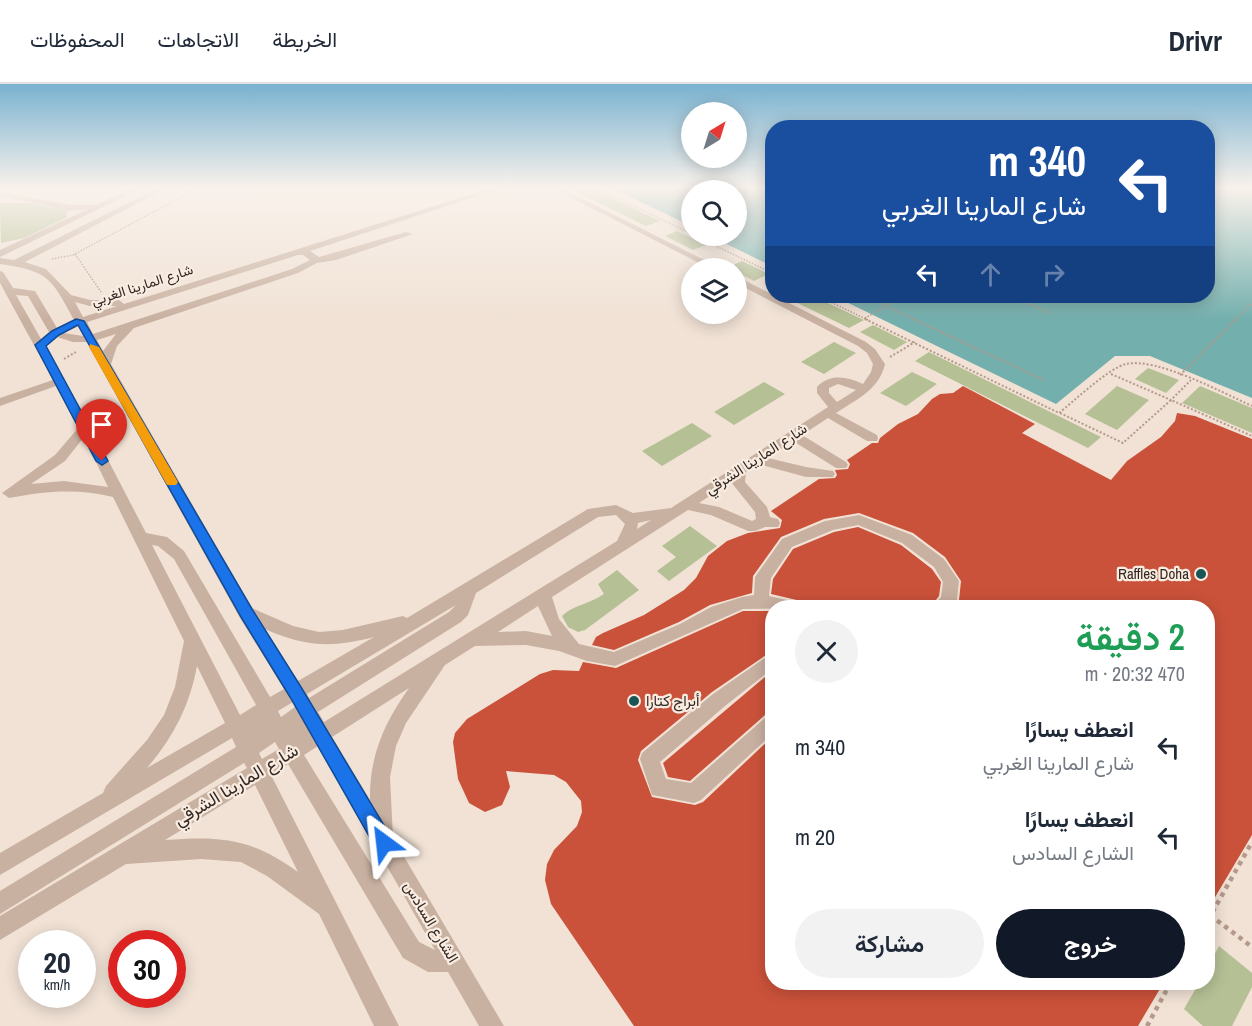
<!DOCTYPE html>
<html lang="ar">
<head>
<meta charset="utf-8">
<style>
	:root { --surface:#fff; --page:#f2f2f3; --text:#1f2937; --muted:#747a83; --line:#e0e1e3; --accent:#111827 }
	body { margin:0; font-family:"Archivo Narrow",Vazirmatn,sans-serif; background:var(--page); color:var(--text); direction:rtl; height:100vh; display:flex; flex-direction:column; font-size:22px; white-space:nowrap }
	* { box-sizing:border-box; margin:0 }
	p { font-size:20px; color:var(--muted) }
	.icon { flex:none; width:33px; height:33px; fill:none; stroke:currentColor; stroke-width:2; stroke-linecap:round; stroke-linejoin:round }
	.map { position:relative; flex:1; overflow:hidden; direction:ltr }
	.sheet { position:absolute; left:765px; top:516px; width:450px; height:390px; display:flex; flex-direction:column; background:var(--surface); border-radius:24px; box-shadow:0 3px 15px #0003; direction:rtl }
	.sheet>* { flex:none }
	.guide { position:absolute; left:765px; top:36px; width:450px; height:183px; border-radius:24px; box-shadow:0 3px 15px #0003; direction:rtl; background:#1a4fa0; color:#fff; overflow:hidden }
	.needle { width:39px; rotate:38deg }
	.buttons { position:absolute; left:681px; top:18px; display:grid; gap:12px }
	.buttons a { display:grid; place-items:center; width:66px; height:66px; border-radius:50%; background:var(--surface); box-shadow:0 3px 15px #0003; font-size:30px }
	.speed { position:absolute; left:18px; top:846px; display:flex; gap:12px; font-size:30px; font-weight:700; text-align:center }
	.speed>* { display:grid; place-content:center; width:78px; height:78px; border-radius:50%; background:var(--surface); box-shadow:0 3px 15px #0003; line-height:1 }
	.speed small { font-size:15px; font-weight:400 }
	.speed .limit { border:9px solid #d22; background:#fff; color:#111 }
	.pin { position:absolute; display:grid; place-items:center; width:51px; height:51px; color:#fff; margin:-62px -26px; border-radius:50% 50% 50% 0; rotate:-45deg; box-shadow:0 0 6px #0007 }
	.pin .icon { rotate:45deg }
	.me { position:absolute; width:66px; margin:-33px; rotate:330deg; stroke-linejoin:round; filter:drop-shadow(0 0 4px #0008) }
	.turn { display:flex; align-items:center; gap:21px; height:126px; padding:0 30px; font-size:27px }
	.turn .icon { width:78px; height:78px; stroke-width:2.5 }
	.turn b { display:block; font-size:42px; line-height:51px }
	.lanes { display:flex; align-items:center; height:57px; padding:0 30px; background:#0003; justify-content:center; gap:30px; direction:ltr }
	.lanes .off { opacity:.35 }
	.round { display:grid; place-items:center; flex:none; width:63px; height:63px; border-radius:32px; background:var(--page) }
	.overview { display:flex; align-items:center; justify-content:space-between; height:102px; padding:0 30px }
	h1 { font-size:36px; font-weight:600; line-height:45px; color:#1e9e55 }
	.action { display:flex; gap:12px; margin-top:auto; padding:12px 30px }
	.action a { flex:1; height:69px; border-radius:36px; background:var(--accent); color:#fff; font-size:24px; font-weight:600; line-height:69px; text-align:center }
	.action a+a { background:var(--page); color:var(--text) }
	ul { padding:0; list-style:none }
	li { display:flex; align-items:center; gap:18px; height:90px; padding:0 30px }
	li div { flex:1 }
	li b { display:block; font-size:22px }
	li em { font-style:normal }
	header { display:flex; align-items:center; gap:36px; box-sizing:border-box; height:84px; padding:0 30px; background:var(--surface); border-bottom:2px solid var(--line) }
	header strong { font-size:28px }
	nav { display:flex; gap:33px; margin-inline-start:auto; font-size:21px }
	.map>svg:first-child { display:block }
</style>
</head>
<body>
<header>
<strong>Drivr</strong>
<nav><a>الخريطة</a><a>الاتجاهات</a><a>المحفوظات</a></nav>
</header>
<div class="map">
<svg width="1252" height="942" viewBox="0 0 1252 942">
	<rect width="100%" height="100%" fill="#f1e2d5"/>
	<!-- green -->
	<path fill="#b5c095" d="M568,104H591L660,137L646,142Z
		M0,119H30L68,127L66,134L24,154L1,159Z
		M677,147L706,161L693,166L665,152Z
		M742,177L769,190L754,197L737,188L736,184H727Z
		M783,212H813L864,236L849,244Z
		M873,241L907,258L894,266L860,248Z
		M834,258L856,269L824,290L801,278Z
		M929,268L1101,353L1088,364L915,277Z
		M1148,284L1179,296L1166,309L1135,295Z
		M912,288L937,300L906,322L880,309Z
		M764,298L785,310L734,341L714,328Z
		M1117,302L1149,316L1117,346L1085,330Z
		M1200,302L1252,324V349L1182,319Z
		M692,339L712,352L662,382L642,367Z
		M690,442L717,462L669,497L657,487L676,473L662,462Z
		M617,486L639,506L585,546L578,548L568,543L562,532C573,521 590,520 604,510L598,500Z
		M1219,862L1252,889V903L1232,942H1203L1184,925L1199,899L1208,898V883Z"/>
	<!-- water -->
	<path fill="#73afad" d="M612,104H772V182L710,152H736V106H692L691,142Z
		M1208,104H1252V314L1150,272H1115L1056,320L834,212H1208Z"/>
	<!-- building -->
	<path fill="#cb523a" d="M963,302L1035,340L1022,349L1111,396L1127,377L1161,353L1175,337L1177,329L1195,332L1252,355V751L1208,825V524H954L959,516L961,497L945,473L913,449L859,429L824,435L781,453L753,492L752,509L710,521L679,538L614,566L592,561L596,553L603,549L644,531L684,506L696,494L708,472L727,457L748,449L780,444L782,436L771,427L819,395L835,394L837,391L835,386L848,385L850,380L847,376L872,359H878L880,354L898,340L918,330L932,315L940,310L953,309Z
		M858,443L901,461L932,485L941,498L939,512L930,524H805L801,517L771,510L773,495L793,465L834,448Z
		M743,527H772V567L712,608L641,667L638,676L652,713L695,721L703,718L772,653V898H1164L1138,942H634L551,820L545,796L547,780L554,766L577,742L582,728L581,717L566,698L554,691L506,687L510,703L502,721L485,728L469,719L458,695L453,658L455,649L467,635L540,590L553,586L579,587L583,578L616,584Z
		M772,587V629L765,631L690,697L668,693L663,679Z"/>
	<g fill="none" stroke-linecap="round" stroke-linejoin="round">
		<!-- path-far2 -->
		<path stroke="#b59a8b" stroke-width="1.5" stroke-dasharray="1.5 1.5" stroke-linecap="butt" d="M596,104L692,150
			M743,104L764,113
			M695,152L772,189
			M75,170L101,208
			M52,175L73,171L198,104
			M818,212L868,236
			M864,212L916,236
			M1008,212L1051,229
			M865,234L905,212
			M1235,236L1252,219"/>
		<!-- path-far1 -->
		<path stroke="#b59a8b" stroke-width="2" stroke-dasharray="2 2" stroke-linecap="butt" d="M865,235L1059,329C1074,317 1109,284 1126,280C1157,273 1223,309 1252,322
			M913,235L1044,296
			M890,273L915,258
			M64,275L76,268
			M1111,290L1171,316L1191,296
			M1180,291L1236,235
			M1060,329L1123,359L1171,316L1252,352"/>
		<!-- path -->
		<path stroke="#b59a8b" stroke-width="4.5" stroke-dasharray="4.5 4.5" stroke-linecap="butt" d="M1210,831L1252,863
			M1208,836L1252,758
			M1147,942L1171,898"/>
		<!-- minor -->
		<path fill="#c9b1a1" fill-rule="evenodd" d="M132,104H142L0,173V166L88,125L71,127L0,112V108L71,121H96Z
			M158,104H167L25,178L46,185L71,211L90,216H119L124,220L491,104H502L310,167L319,173L406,148L413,150L336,176L317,179L298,189L134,244L117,262L111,280L252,524L293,542L319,548L343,546L403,532L407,534L588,425L616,421L633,429L671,424L828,323L817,309V303C830,289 847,293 863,300L871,288L873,280L867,269L858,262L736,199V192L866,258L875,265L885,280C879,306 857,315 836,329L877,351L878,354L877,357H867L828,334L802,351L846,378L848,381L846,384H836L793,357L768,374L806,383L833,387L835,390L833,393H806L758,380L746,388L745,398L767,423L770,433L778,435L780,439L778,443H765L755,447H748L711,431L688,426L552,513L559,535L579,560L614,568L680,540L711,523L742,513L754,511L755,493L782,455L825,437L859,431L912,451L944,475L959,497L957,516L951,524H932L941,513L943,498L934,483L902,459L858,441L833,446L792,463L771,494L769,512L801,519L803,524L743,525L615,582L587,577L559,567L526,561L475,562L445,581L406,639L396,662L390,693L393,754L504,942H479L448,888H428L403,874L288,680L271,691L399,942H374L319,830L267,792L241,778L201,775L126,780L0,856V832L247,684L244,679L0,830V807L236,663L232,654L0,791V769L103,709L106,702L147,656L164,631L175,603L184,557L113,413C77,404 45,407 9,414L2,409L55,371L79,343L56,302L0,322V314L53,296L0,199V187L3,188L13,204L35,207L57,244L74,236C51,193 48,187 0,180V174L14,176ZM298,171H303L310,176L292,185L93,250L87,238ZM16,211L28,212L49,248L41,255ZM75,218L90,222H117L83,233ZM78,242L83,252L64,249ZM116,250L103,267L97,256ZM57,253L73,258H87L240,534L284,605L270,613L184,467L167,453L146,449L91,343L46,262ZM838,300L856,306L837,318L829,309V304ZM84,353L108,403L64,397L31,400L65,377ZM731,398L755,428L756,435L752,437L719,423L699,419ZM616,431L625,440L617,457L324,638L318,628L461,538L468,531L476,509L598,433ZM651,436L637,445L638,439ZM152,461L158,462L174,475L256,621L240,631ZM456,521L449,528L309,614L307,610ZM538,522L552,552L526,547L498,548ZM265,545C305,563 332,564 374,553L298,597ZM197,582L225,639L147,684C173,654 190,621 197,582ZM409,604C384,639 369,673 370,716L332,653ZM293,618L295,623L281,633L278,627ZM275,658L279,665L262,675L259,669ZM318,662L435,866L419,858L304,671ZM255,701L298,788C251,754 221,752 165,756Z
			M552,104H561L720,184H709Z
			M772,569V585L725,622L660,678L666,695L691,699L766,633L772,631V650L701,716L694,719L652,711L640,675L642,669L713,610Z"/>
	</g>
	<!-- sky -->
	<linearGradient id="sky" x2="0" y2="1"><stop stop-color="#79b2d0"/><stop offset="0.44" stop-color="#f9f2ec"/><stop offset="1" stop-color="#f9f2ec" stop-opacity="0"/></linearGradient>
	<rect width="1252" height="236" fill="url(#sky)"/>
	<!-- route -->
	<path fill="#1a73e8" stroke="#114b97" stroke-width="1.5" d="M76,235L84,237L252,525L301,603L391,753L393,759L391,766L384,768L377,766L290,613L241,533L78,241L59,251L46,262L108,377L102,381L96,377L35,261L52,247Z"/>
	<!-- slow -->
	<path fill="#f59e0b" d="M90,260L99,263L178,398L176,401H167L89,263Z"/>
	<!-- markers -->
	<g fill="#195655" stroke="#f9ece1" stroke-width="2">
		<circle cx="1201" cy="490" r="6"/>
		<circle cx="634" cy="617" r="6"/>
	</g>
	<g text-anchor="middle" stroke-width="4.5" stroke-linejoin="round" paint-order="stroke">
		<!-- far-street labels -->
		<g font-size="14" fill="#332824" stroke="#f9ece1">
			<text transform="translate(142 201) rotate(-18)" y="5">شارع المارينا الغربي</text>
		</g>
		<!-- street labels -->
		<g font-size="15" fill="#332824" stroke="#f9ece1">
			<text transform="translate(756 375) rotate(-33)" y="5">شارع المارينا الشرقي</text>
			<text transform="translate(431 838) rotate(59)" y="5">الشارع السادس</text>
		</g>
		<!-- poi labels -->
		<g font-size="15" fill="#332824" stroke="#f9ece1" text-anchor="end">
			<text x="1189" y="495">Raffles Doha</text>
			<text x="646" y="622" text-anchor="start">أبراج كتارا</text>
		</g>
		<!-- near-street labels -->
		<g font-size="18" fill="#332824" stroke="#f9ece1">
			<text transform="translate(236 701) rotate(-31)" y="6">شارع المارينا الشرقي</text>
		</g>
	</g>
</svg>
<div class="buttons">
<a><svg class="needle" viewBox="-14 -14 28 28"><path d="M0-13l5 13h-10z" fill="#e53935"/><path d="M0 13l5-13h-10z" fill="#747a83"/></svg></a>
<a><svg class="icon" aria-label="search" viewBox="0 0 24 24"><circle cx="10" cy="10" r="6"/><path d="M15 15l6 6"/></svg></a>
<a><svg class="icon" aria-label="layers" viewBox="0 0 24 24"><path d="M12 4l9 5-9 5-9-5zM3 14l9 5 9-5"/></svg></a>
</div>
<div class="speed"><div>20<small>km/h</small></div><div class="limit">30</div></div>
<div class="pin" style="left:102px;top:377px;background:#d93025"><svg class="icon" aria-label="arrive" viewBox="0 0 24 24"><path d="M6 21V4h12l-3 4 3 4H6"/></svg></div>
<svg class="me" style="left:384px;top:759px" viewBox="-20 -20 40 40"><path d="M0-17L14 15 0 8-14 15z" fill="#1a73e8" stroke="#fff" stroke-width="4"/></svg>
<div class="guide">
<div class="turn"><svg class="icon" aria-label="left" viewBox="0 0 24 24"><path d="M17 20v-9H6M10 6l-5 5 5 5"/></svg><div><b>340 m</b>شارع المارينا الغربي</div></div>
<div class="lanes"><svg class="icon" aria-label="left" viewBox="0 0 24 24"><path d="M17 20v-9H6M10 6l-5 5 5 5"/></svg><svg class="icon off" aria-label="ahead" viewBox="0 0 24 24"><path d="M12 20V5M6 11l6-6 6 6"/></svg><svg class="icon off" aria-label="right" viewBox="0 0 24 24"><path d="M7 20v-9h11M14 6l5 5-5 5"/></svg></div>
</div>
<section class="sheet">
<div class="overview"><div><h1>2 دقيقة</h1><p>470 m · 20:32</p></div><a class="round"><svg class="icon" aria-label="close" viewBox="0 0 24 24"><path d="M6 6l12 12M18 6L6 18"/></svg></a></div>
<ul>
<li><svg class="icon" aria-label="left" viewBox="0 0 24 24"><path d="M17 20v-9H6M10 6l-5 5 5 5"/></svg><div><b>انعطف يسارًا</b><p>شارع المارينا الغربي</p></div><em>340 m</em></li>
<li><svg class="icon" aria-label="left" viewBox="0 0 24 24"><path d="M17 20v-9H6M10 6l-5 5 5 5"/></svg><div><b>انعطف يسارًا</b><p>الشارع السادس</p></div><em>20 m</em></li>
</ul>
<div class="action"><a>خروج</a><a>مشاركة</a></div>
</section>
</div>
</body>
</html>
